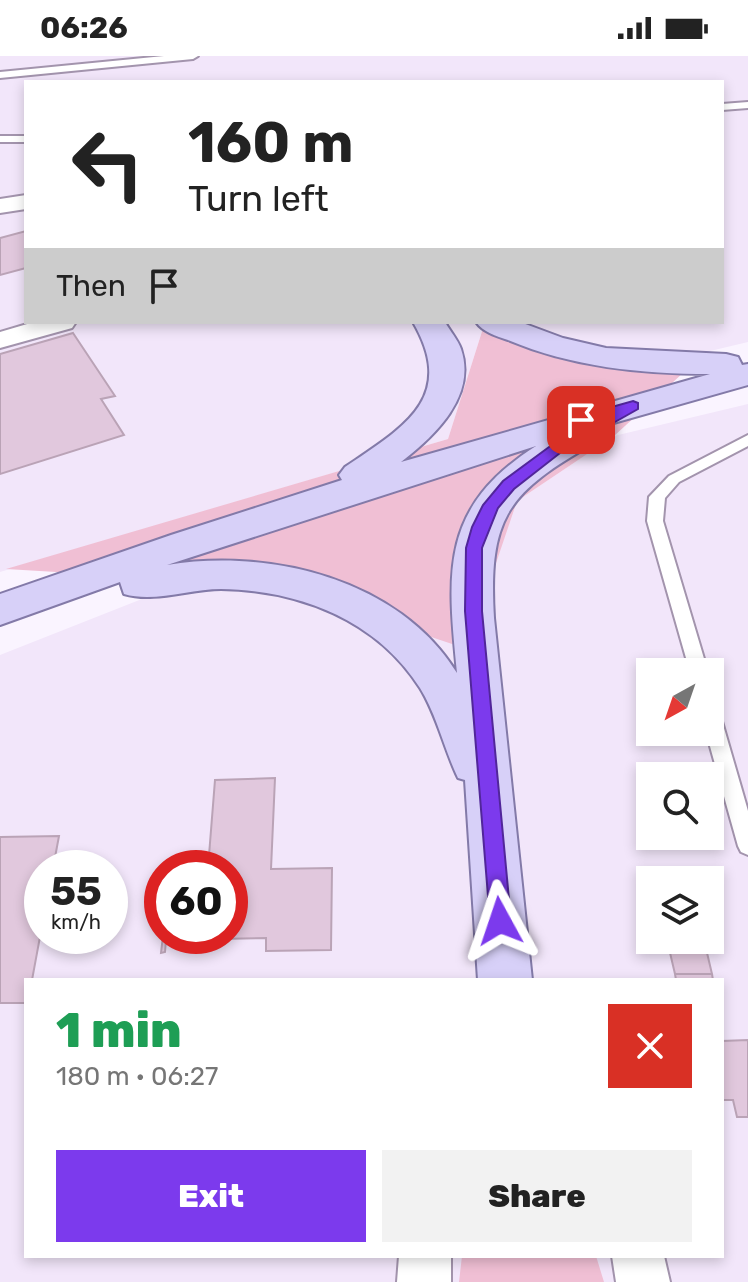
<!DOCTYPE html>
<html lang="en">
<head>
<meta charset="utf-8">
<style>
	:root { --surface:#fff; --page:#f2f2f2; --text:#222; --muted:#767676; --accent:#7c3aed }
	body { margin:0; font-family:Rubik,sans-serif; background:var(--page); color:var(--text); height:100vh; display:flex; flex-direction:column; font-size:30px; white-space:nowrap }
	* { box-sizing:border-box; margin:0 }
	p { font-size:26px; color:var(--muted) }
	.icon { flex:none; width:44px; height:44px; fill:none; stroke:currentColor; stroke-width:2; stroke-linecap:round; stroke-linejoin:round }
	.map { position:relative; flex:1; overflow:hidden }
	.drawer { position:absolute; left:24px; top:922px; width:700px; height:280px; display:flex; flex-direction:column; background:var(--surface); border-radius:0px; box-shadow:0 4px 12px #0003 }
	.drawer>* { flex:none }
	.top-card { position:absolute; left:24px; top:24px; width:700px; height:244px; border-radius:0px; box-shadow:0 4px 12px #0003; background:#fff; color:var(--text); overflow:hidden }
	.needle { width:52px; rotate:220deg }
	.fabs { position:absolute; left:636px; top:602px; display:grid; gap:16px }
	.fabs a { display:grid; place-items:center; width:88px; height:88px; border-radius:0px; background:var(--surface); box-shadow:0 4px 12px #0003; font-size:40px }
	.speed { position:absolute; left:24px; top:794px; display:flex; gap:16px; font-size:40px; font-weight:700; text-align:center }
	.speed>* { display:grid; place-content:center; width:104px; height:104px; border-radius:50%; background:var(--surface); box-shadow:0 4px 12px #0003; line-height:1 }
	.speed small { font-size:20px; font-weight:400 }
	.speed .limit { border:12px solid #d22; background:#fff; color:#111 }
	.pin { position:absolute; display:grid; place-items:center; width:68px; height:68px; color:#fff; margin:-34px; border-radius:16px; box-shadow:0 4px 12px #0006 }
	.me { position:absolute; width:88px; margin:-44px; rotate:355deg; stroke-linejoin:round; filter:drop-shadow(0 0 6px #0008) }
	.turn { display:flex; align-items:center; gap:28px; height:168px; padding:0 32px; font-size:36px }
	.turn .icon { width:104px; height:104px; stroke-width:2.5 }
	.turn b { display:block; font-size:56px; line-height:68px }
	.then { display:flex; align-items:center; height:76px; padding:0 32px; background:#0003; gap:16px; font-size:30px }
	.round { display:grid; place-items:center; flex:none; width:84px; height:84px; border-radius:0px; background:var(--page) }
	.headline { display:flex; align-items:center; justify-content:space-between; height:136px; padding:0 32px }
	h1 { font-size:48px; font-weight:800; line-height:60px; color:#1e9e55 }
	.primary-button { display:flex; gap:16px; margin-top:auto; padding:16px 32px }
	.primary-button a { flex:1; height:92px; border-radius:0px; background:var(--accent); color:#fff; font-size:32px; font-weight:800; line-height:92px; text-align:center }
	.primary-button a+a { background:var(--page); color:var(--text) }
	.status { display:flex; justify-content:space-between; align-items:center; height:56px; padding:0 40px; background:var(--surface); direction:ltr }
	.status svg { height:22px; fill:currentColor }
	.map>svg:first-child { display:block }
</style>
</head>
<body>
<div class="status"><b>06:26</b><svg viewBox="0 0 49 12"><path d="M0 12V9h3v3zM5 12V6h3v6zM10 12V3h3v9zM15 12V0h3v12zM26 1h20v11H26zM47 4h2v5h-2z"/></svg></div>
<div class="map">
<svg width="748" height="1226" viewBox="0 0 748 1226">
	<rect width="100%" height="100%" fill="#faf4ff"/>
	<!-- built -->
	<path fill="#f2e6fa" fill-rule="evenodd" d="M0,0H748V286L706,296L644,297L566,286L511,266H722V26H26V266H485L448,383L0,516Z
		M748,348V1226H0V599L190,524L517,445L614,380ZM650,616H710V676H650ZM650,720H710V780H650ZM42,812H110V880H42ZM162,812H230V880H162ZM650,824H710V884H650ZM26,924H722V1200H26Z"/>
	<!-- green -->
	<path fill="#f0bfd4" d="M485,266L566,286L644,297L706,296L614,380L517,445L467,593L315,542L190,524L6,513L448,383Z
		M462,1200H596L604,1226H459Z"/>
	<!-- building -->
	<path fill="#e1c8dd" stroke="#baa3b6" stroke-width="2" d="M26,175V212L0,219V182Z
		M73,277L115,340L101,343L124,379L0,418V298Z
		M275,722L271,813L332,812L331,894L266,895V882L166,884L165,896L161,897L163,880H230V812H208L215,724Z
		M59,780L53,812H42V870L32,924H26V947H0V781Z
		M667,884H704L712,918H675Z
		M675,918H712L713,924H676Z
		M748,984V1061H737L733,1044H722V985Z"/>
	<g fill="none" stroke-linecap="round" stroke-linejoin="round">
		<!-- lane casing -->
		<g stroke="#a394ad" stroke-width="4">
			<path id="lane" d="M164,0H198L193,3L0,22V16Z
				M748,46V52L722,54V48Z
				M0,80H26V86H0Z
				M748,379V390L679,426L665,442L663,465L708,616H690L647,465L649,441L669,420Z
				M710,648L717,650L719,655L748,755V799L741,796L738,790L706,676H710Z"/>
		</g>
		<!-- street casing -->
		<g stroke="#a394ad" stroke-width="4">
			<path id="street" d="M26,139V153L0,157V143Z
				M34,266H76L72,272L0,292V276Z
				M399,1200H451V1226H397Z
				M612,1200H664L670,1226H616Z"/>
		</g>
		<!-- primary casing -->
		<g stroke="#837aa8" stroke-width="4">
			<path id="primary" d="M413,266H445C450,275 458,284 461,293C477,340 435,380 401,406L710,318C641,318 572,311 508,284C496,280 483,276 476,266H520L563,282L606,292L726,298L738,301L742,309L748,308V329L596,372L600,379L595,387C508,436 488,461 494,562L532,924H478L465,724L458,722C444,693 437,659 420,632C377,564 299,534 221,533C190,533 154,547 124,538L120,526L0,569V538L171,479L342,424L339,419L345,411C404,371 457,342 413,266ZM536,390C440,451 447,515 457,617C399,523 270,492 167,509Z"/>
		</g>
		<!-- lane -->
		<use href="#lane" fill="#fff" fill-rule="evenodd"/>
		<!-- street -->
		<use href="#street" fill="#fff" fill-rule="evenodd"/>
		<!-- primary -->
		<use href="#primary" fill="#d7d0f8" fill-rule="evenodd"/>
	</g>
	<!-- route -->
	<path fill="#7c3aed" stroke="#51269a" stroke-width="2" d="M633,345L638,347V353L560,397L514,433L498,452L482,492V555L511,865L508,872L500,875L493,872L490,865L465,555L466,492L472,471L483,449L503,425L549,391L595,365L576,368V361Z"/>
</svg>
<div class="fabs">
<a><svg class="needle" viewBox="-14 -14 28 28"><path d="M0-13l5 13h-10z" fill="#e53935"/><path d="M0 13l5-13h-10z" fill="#767676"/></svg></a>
<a><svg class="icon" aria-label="search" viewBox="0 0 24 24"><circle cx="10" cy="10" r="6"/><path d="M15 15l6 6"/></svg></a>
<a><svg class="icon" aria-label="layers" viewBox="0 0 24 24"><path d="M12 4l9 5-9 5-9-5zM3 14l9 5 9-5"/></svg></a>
</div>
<div class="speed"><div>55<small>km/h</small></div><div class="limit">60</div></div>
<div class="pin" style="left:581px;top:364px;background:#d93025"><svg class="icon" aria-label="arrive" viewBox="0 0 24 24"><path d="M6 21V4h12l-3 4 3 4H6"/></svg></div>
<svg class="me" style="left:500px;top:865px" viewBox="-20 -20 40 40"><path d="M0-17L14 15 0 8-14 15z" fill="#7c3aed" stroke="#fff" stroke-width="4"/></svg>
<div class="top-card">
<div class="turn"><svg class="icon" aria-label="left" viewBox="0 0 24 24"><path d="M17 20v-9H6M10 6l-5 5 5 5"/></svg><div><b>160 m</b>Turn left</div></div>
<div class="then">Then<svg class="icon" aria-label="arrive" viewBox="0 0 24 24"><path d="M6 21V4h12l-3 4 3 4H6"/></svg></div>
</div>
<section class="drawer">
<div class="headline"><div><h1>1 min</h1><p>180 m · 06:27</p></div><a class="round" style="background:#d93025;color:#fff"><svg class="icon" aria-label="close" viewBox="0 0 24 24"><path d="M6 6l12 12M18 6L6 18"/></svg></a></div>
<div class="primary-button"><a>Exit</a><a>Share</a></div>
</section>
</div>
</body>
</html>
